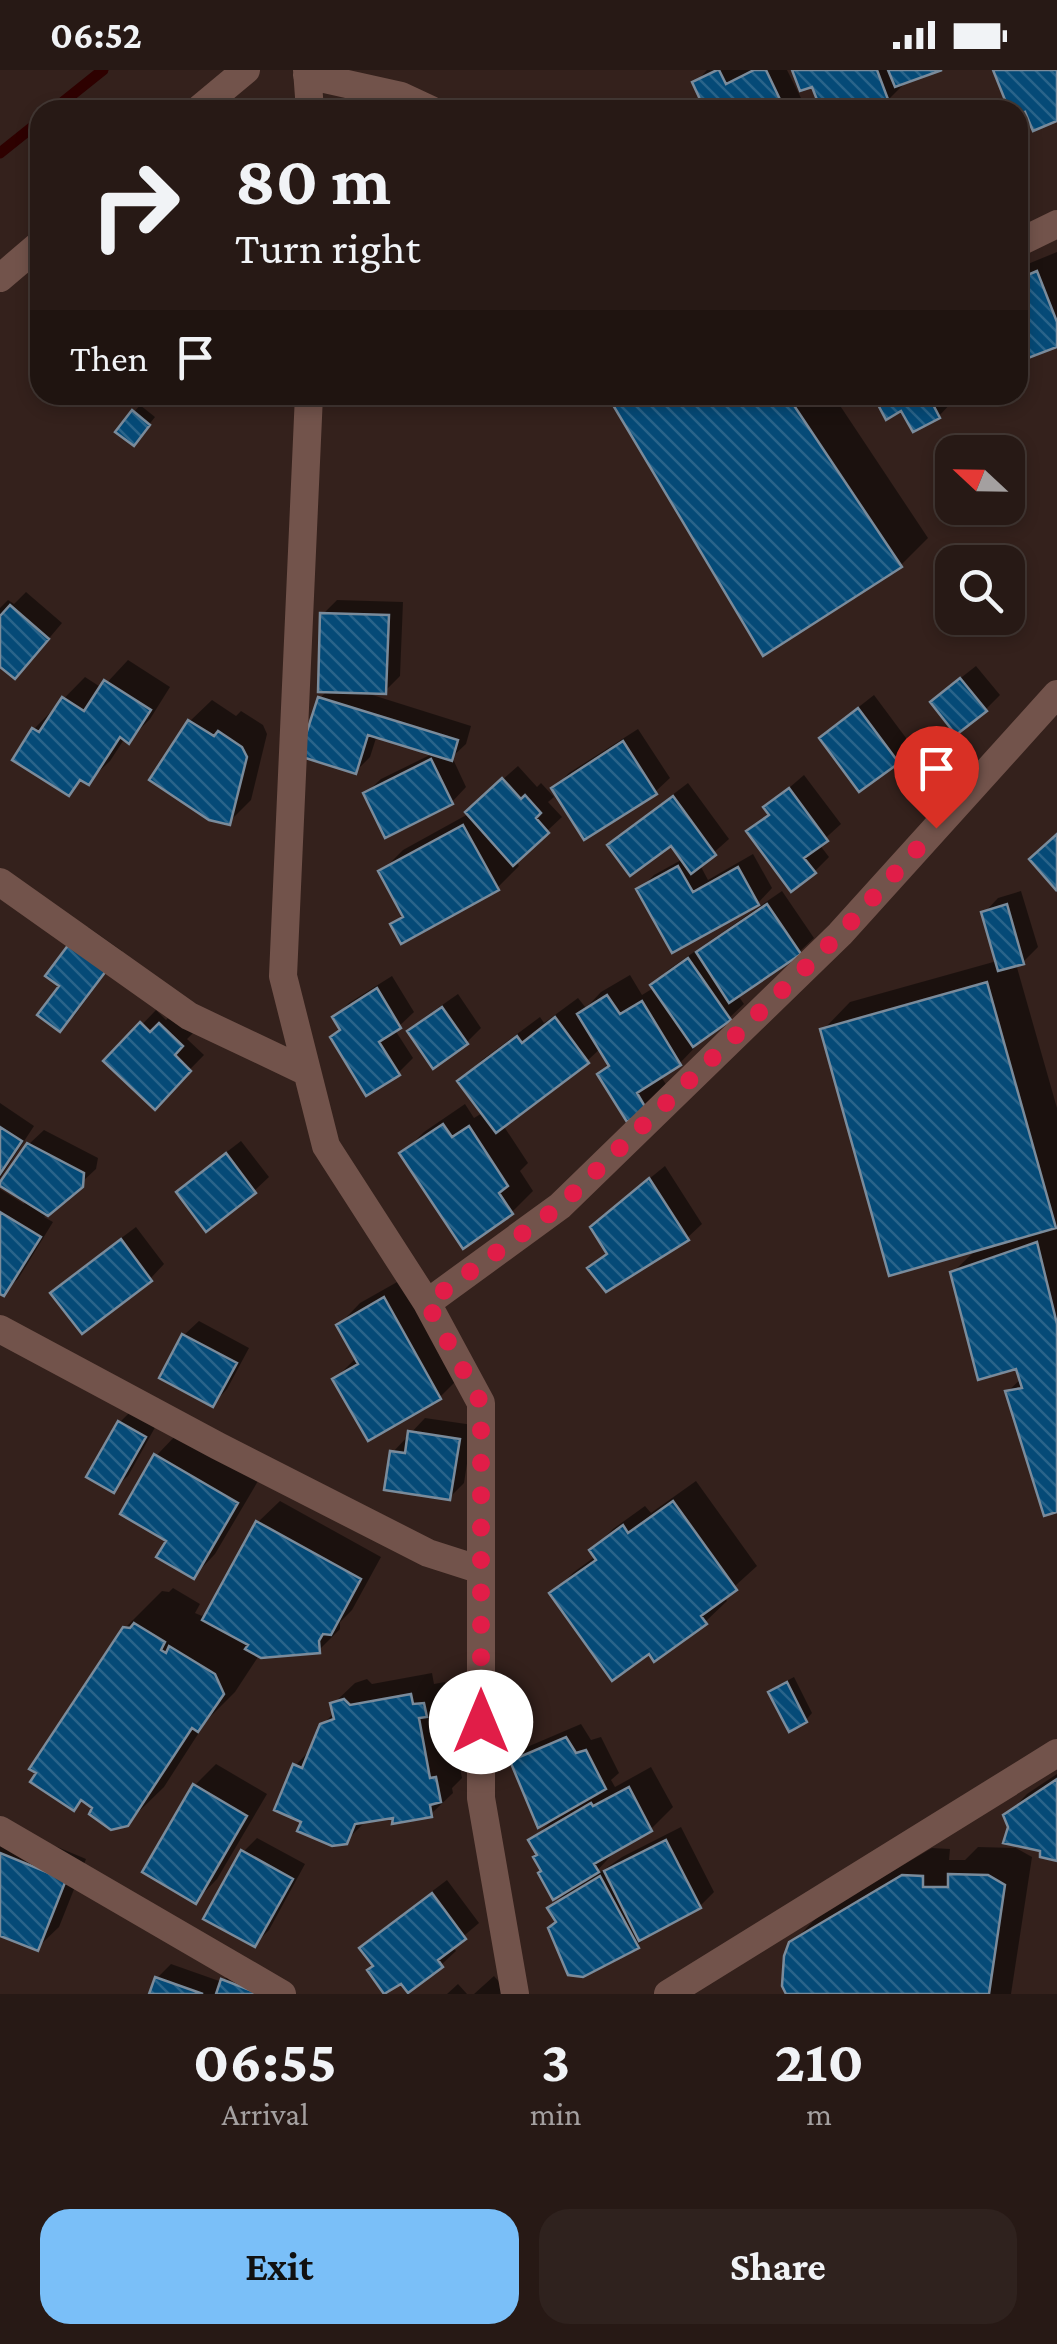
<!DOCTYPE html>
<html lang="en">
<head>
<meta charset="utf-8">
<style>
	:root { --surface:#271915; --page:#2f221e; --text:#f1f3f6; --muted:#a4a0a0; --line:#433834; --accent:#7abff8 }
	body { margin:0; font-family:"Crimson Pro",serif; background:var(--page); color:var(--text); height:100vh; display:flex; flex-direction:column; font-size:38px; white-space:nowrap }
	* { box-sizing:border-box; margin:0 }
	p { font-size:32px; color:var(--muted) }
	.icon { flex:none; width:55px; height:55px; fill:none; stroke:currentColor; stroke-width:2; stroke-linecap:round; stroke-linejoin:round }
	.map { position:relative; height:1924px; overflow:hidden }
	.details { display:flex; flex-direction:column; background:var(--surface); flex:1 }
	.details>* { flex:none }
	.top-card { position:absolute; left:30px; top:30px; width:998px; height:305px; border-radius:30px; box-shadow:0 5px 15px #0003,0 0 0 2px var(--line); background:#271915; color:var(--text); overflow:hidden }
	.needle { width:65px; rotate:292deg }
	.tools { position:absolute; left:935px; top:365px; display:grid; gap:20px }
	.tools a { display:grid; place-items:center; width:90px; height:90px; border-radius:20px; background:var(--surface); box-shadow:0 5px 15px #0003,0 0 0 2px var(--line); font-size:50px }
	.pin { position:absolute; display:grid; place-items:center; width:85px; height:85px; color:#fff; margin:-102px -42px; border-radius:50% 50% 50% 0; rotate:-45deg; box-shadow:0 0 10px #0007 }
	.pin .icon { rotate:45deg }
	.me { position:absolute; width:110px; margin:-55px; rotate:0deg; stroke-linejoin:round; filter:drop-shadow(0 0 8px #0008) }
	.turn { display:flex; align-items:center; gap:35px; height:210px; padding:0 40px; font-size:45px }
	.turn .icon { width:130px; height:130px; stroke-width:2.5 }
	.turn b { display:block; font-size:70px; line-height:85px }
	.then { display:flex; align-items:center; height:95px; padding:0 40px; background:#0003; gap:20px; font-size:38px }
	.eta { display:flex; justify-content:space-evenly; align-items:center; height:170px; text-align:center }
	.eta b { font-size:60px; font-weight:700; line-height:70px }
	.action { display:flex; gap:20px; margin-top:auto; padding:20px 40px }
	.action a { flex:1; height:115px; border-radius:30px; background:var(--accent); color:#111; font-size:40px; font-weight:700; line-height:115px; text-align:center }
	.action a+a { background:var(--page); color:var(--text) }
	.status { display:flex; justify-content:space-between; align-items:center; height:70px; padding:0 50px; background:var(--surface); direction:ltr }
	.status svg { height:28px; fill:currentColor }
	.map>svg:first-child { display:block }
</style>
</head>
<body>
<div class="status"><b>06:52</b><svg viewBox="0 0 49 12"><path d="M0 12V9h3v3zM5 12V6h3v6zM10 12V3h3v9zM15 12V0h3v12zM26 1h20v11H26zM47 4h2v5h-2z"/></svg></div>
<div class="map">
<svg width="1057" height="1924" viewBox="0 0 1057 1924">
	<defs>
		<pattern id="building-back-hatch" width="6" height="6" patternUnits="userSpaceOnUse" patternTransform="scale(2.5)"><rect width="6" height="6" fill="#054a77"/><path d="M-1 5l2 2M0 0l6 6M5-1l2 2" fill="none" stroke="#2a648a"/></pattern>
	</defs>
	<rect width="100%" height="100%" fill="#34211c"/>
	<!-- shadow -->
	<path fill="#0007" d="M707,0H787L805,36L801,40H708L695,13Z
		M794,0H935L908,10L888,30L861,40H824L814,14Z
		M1057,182V274L1018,277V198Z
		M610,325H833L928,468L901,495Z
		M865,325H950L953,331L939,346L902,338L877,327Z
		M140,335L155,347L140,366L134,342Z
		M26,522L62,553L29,592L0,594V538L8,530L14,534Z
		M337,530L403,532L400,606L385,621L363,622L471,656L466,674L452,687L466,717L452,732L386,764L366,723L381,709L434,683L377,665L370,687L356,701L320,628L329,619L323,544Z
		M128,590L170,617L150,649L129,670L125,668L110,691L88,712L83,709L69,723L15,689L34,659L85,607L102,618Z
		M976,596L1000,625L986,639L948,618Z
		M874,625L912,676L897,691L822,668L837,654Z
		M212,630L236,646L241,641L263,655L267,664L251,730L229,752L152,710L190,651Z
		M638,659L670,708L655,722L554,718L569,703Z
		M518,696L537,717L541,713L554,727L548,732L562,747L516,790L519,796L497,818L393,854L404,843L381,802L403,780L470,743L483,727Z
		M804,705L841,754L819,774L829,787L814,802L750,761L770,742L767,737Z
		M688,713L729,769L700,795L708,810L753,784L772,818L758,833L673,880L640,819L654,805L683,789L671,773L610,775L625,761Z
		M782,821L814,868L799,882L737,924L744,934L729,948L700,969L701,971L680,993L660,1005L667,1016L645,1038L600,1005L611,994L601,978L587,991L503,1055L528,1093L520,1101L533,1121L512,1142L402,1084L424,1062L465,1034L474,1048L484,1042L461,1012L482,990L540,947L544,953L578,928L586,938L601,922L630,905L642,925L655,917L654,915L668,900Z
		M1021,821L1038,877L1023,892L1016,894L1057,1038V1439L1008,1321L1022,1308L1018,1296L953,1202L979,1177L823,960L850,932L997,891L984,843L998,828Z
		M88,857L122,881L75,945L60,959L74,872Z
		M392,906L414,942L395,960L413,988L398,1003L333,967L342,958L335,947L349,933Z
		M458,924L481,958L467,972L410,961L425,947Z
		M156,940L166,950L176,940L196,960L187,969L204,985L154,1036L107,991Z
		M0,1033L34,1056L0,1108Z
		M44,1060L98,1088L96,1099L44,1147L53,1152L18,1209L3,1223L0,1221V1119L24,1134L26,1129L29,1074Z
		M241,1071L269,1107L254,1121L179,1122L193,1108Z
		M665,1096L702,1154L687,1168L591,1198L609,1182L607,1143Z
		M136,1157L164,1194L150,1209L53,1223L68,1208Z
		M406,1207L462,1305L440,1327L369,1368L335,1309L357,1287L339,1255L360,1233Z
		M199,1251L249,1278L227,1319L213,1334L184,1265Z
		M134,1338L158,1352L128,1406L113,1420L120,1352Z
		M425,1348L473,1355L464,1413L450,1427L393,1382Z
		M177,1364L258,1411L215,1484L194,1506L170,1470L156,1386Z
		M696,1411L757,1496L724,1526L727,1531L705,1552L649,1581L553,1523L574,1502L596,1486L592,1480L613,1459L645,1436L651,1443Z
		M280,1431L381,1487L352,1540L340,1552V1559L319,1580L260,1584L235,1622L207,1650L164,1717L126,1754L83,1729L74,1738L125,1558L162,1521L169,1522L173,1518L200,1534L195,1543L202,1546L207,1541L258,1452Z
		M432,1603L434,1614L445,1612L447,1623L440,1630L451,1688L458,1687L462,1708L452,1718L453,1723L431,1744L396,1746L367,1750L346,1771L304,1750L295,1696L312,1678L322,1655L335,1642L333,1634L355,1613L367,1609L372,1614Z
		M794,1607L812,1643L806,1650L771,1622L777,1616Z
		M581,1654L591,1670L601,1667L619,1703L611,1710L615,1717L651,1697L673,1737L651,1759L618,1778L594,1804L595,1806L622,1787L681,1757L714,1822L700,1836L652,1861L637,1876L558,1851L550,1838L568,1820L544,1800L540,1784L532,1771L554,1748L513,1691L527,1677Z
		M216,1694L267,1724L217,1809L196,1831L195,1715Z
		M1057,1704V1788L1011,1756L1006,1746L1027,1724Z
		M24,1763L86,1789L59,1857L37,1878L0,1863V1771Z
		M257,1768L305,1794L269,1860L255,1874L243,1782Z
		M978,1777L1016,1778L1032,1787L1011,1924H789L792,1873L820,1844L932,1778L950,1779L949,1790H965Z
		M447,1810L479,1853L452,1876L456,1881L441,1895L402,1910L375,1895L362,1878L377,1863Z
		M171,1894L222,1912L238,1896L268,1924H151L157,1908Z
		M494,1906L510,1924H474Z
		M458,1914L467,1924H447Z"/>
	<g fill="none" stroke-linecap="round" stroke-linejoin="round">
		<!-- stream -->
		<path stroke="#2e0100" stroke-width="11" d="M53,40L103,0
			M0,83L40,51"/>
	</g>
	<!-- building -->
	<path fill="url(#building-back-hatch)" stroke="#7a8b9b" stroke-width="2.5" d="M717,0H719L726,14L754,0H766L785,40H705L692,12Z
		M792,0H877L889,32L868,40H821L812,17L800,21Z
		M888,0H942L895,17Z
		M993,0H1057V51L1033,61L1025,42L1018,45V40H1009Z
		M1037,201L1057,252V277L1023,290L1018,280V209Z
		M607,325H787L902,497L763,586Z
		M862,325H928L940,348L913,362L901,341L886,350L876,331L868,335Z
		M132,340L150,355L134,376L115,362Z
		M10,535L49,569L15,609L0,597V546Z
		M320,543L389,545L386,624L318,622Z
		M960,608L987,641L956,665L930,632Z
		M104,610L151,640L129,674L120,667L89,715L80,710L69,726L12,690L32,658L39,662L62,627L84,641Z
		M318,627L458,670L452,691L368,665L356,704L299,686Z
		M858,638L899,693L859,722L819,668Z
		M188,650L214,666L218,661L242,677L247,687L230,755L209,750L149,710Z
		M623,671L657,724L584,770L551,718Z
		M431,689L453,734L385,768L363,723Z
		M502,708L521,729L525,725L541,743L536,748L549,763L513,796L465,742Z
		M789,718L828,771L804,788L816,803L791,822L746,761L769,745L763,737Z
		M673,726L716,785L691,804L671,776L630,806L607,775Z
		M463,755L499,820L401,874L390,854L403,847L378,801Z
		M1057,764V818L1056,820L1029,789Z
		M678,796L693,822L738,797L759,835L672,883L636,819Z
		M767,834L801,884L729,933L696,882Z
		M1007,834L1024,894L998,901L981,842Z
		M72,870L109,897L60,962L37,945L59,916L45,906Z
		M688,888L731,950L693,977L650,915Z
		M987,912L1056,1158L889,1206L820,959Z
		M377,918L401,958L379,972L400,1005L366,1026L330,967L340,960L332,947Z
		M607,925L620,944L642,931L681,995L637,1023L647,1040L627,1052L597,1004L609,996L577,944Z
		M442,937L468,974L433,999L407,961Z
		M555,947L589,993L496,1063L457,1011L517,966L522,973Z
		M140,952L150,962L159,953L183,976L175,985L191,1001L155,1040L103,991Z
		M443,1054L452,1067L469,1056L508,1116L499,1123L513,1144L463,1179L399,1083Z
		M0,1057L22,1071L0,1104Z
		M27,1073L84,1103L83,1117L48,1146L0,1116V1112Z
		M226,1083L256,1123L206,1162L176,1122Z
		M649,1108L689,1170L606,1222L587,1198L607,1184L590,1157Z
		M0,1142L41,1167L4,1226L0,1224Z
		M121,1169L152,1211L82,1264L50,1223Z
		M1037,1172L1057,1254V1442L1044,1446L1005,1321L1022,1318L1016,1299L978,1310L950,1202Z
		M384,1227L441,1329L368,1371L332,1309L358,1294L336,1255Z
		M182,1264L237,1293L213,1337L159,1308Z
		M118,1351L146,1367L114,1423L86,1407Z
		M408,1361L460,1369L450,1430L384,1420L390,1381L405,1383Z
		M154,1384L238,1433L194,1509L156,1487L166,1471L120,1444Z
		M673,1431L737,1520L701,1546L707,1554L654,1592L649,1584L612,1611L549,1523L596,1490L589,1480L623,1455L628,1463Z
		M256,1451L361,1509L331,1565L323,1564L319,1571L320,1583L261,1588L245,1579L248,1575L202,1550Z
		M134,1553L165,1572L161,1580L166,1583L169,1576L215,1604L224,1624L198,1662L192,1658L128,1756L111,1760L89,1744L92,1738L81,1730L74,1741L30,1712L36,1703L29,1699L123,1557L130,1558Z
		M787,1612L807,1652L789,1662L768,1622Z
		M411,1624L413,1634L424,1633L427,1647L419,1648L430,1708L436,1707L441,1732L430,1735L432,1747L392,1754L393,1748L355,1754L347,1774L332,1776L297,1761L301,1752L274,1740L293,1694L302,1698L320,1654L334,1649L330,1633L344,1629L350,1635Z
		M566,1667L576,1683L586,1680L606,1719L538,1758L510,1691Z
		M1057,1709V1791L1040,1787V1781L1003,1773L1008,1757L1003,1745Z
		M193,1714L247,1746L196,1834L142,1802Z
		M629,1717L652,1761L594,1794L599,1802L553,1830L538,1803L541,1801L533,1787L537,1785L528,1770L591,1733L593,1736Z
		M666,1770L701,1838L639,1871L604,1801Z
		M241,1780L293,1809L255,1877L203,1849Z
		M0,1783L66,1810L38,1881L0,1866Z
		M948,1804L988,1805L1005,1815L989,1924H786L782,1916L784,1886L789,1872L902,1805L923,1806V1817H948Z
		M600,1806L639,1878L583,1907L568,1905L548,1858L556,1852L547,1838Z
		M432,1823L466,1869L438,1890L443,1897L408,1923L401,1914L384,1924L367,1900L373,1896L359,1878Z
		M155,1907L203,1924H149Z
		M221,1909L260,1924H216Z"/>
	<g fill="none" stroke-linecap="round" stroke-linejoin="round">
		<!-- minor -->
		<path stroke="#72534b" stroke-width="28" d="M307,0L310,40
			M307,5L401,26L431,40
			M198,40L246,0
			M1018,173L1057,154
			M0,208L40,174
			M309,325L283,906L326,1076L427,1233L481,1333V1728L515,1924
			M0,812L189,946L307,1002
			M427,1233L560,1136L840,864L1057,624
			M0,1259L218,1376L428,1483L481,1500
			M0,1760L282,1924
			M668,1924L1057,1683"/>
	</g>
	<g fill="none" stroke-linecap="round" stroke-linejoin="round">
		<!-- route -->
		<path stroke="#e11d48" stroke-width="18" stroke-dasharray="0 32.4" d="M481,1652V1333L427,1233L560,1136L840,864L936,758"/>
	</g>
</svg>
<div class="tools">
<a><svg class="needle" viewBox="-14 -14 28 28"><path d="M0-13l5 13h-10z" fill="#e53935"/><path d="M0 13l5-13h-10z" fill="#a4a0a0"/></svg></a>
<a><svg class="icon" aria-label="search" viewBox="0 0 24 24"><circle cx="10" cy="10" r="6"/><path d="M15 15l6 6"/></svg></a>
</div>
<div class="pin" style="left:936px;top:758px;background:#d93025"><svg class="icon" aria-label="arrive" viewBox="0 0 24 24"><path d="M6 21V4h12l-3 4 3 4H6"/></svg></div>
<svg class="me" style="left:481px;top:1652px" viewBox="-20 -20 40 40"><circle r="19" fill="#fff"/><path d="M0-13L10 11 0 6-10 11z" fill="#e11d48"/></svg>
<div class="top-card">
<div class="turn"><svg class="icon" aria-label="right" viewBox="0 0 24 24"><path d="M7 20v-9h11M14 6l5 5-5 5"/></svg><div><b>80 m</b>Turn right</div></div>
<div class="then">Then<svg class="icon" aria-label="arrive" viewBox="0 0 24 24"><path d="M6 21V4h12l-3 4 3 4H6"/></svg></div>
</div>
</div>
<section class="details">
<div class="eta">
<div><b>06:55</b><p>Arrival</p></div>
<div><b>3</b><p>min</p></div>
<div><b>210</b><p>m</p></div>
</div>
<div class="action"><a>Exit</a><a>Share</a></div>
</section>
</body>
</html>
